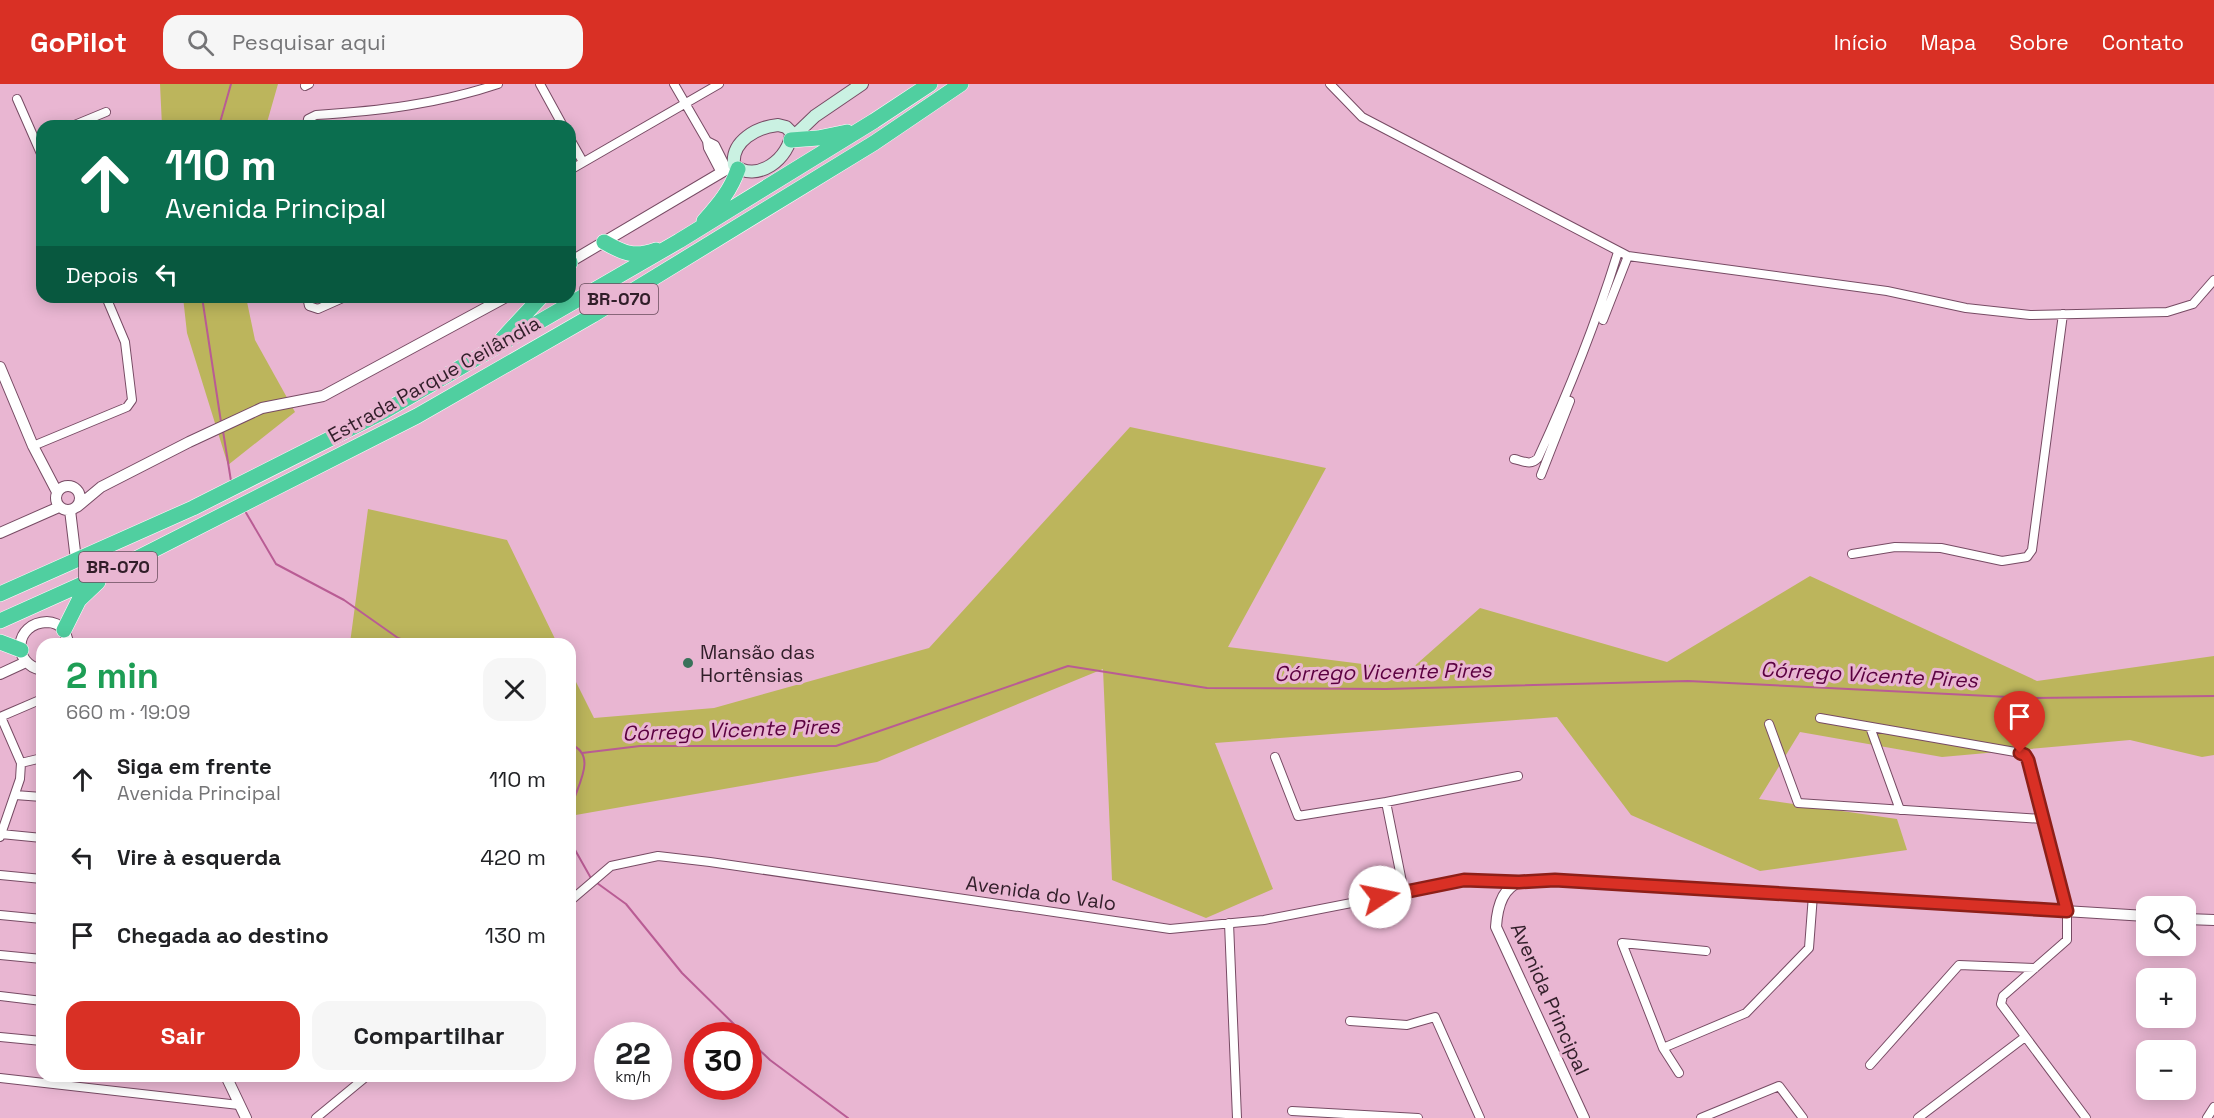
<!DOCTYPE html>
<html lang="pt">
<head>
<meta charset="utf-8">
<style>
	:root { --surface:#fff; --page:#f6f6f6; --text:#202124; --muted:#757577; --accent:#d93025 }
	body { margin:0; font-family:"Space Grotesk",sans-serif; background:var(--page); color:var(--text); height:100vh; display:flex; flex-direction:column; font-size:22px; white-space:nowrap }
	* { box-sizing:border-box; margin:0 }
	p { font-size:20px; color:var(--muted) }
	.icon { flex:none; width:33px; height:33px; fill:none; stroke:currentColor; stroke-width:2; stroke-linecap:round; stroke-linejoin:round }
	.map { position:relative; flex:1; overflow:hidden }
	.panel { position:absolute; left:36px; top:554px; width:540px; height:444px; display:flex; flex-direction:column; background:var(--surface); border-radius:18px; box-shadow:0 3px 15px #0003 }
	.panel>* { flex:none }
	.top-card { position:absolute; left:36px; top:36px; width:540px; height:183px; border-radius:18px; box-shadow:0 3px 15px #0003; background:#0b6e4f; color:#fff; overflow:hidden }
	.controls { position:absolute; left:2136px; top:812px; display:grid; gap:12px }
	.controls a { display:grid; place-items:center; width:60px; height:60px; border-radius:12px; background:var(--surface); box-shadow:0 3px 15px #0003; font-size:30px }
	.speed { position:absolute; left:594px; top:938px; display:flex; gap:12px; font-size:30px; font-weight:700; text-align:center }
	.speed>* { display:grid; place-content:center; width:78px; height:78px; border-radius:50%; background:var(--surface); box-shadow:0 3px 15px #0003; line-height:1 }
	.speed small { font-size:15px; font-weight:400 }
	.speed .limit { border:9px solid #d22; background:#fff; color:#111 }
	.pin { position:absolute; display:grid; place-items:center; width:51px; height:51px; color:#fff; margin:-62px -26px; border-radius:50% 50% 50% 0; rotate:-45deg; box-shadow:0 0 6px #0007 }
	.pin .icon { rotate:45deg }
	.me { position:absolute; width:66px; margin:-33px; rotate:79deg; stroke-linejoin:round; filter:drop-shadow(0 0 4px #0008) }
	.turn { display:flex; align-items:center; gap:21px; height:126px; padding:0 30px; font-size:27px }
	.turn .icon { width:78px; height:78px; stroke-width:2.5 }
	.turn b { display:block; font-size:42px; line-height:51px }
	.then { display:flex; align-items:center; height:57px; padding:0 30px; background:#0003; gap:12px; font-size:22px }
	.round { display:grid; place-items:center; flex:none; width:63px; height:63px; border-radius:18px; background:var(--page) }
	.overview { display:flex; align-items:center; justify-content:space-between; height:102px; padding:0 30px }
	h1 { font-size:36px; font-weight:600; line-height:45px; color:#1e9e55 }
	.primary-button { display:flex; gap:12px; margin-top:auto; padding:12px 30px }
	.primary-button a { flex:1; height:69px; border-radius:18px; background:var(--accent); color:#fff; font-size:24px; font-weight:600; line-height:69px; text-align:center }
	.primary-button a+a { background:var(--page); color:var(--text) }
	ul { padding:0; list-style:none }
	li { display:flex; align-items:center; gap:18px; height:78px; padding:0 30px }
	li div { flex:1 }
	li b { display:block; font-size:22px }
	li em { font-style:normal }
	header { display:flex; align-items:center; gap:36px; box-sizing:border-box; height:84px; padding:0 30px; background:var(--accent); color:#fff }
	header strong { font-size:28px }
	nav { display:flex; gap:33px; margin-inline-start:auto; font-size:21px }
	.search { width:420px; height:54px; background:var(--page); display:flex; align-items:center; gap:15px; box-sizing:border-box; padding:0 21px; border-radius:18px; color:var(--muted); font-size:22px }
	.map>svg:first-child { display:block }
</style>
</head>
<body>
<header>
<strong>GoPilot</strong>
<div class="search"><svg class="icon" aria-label="search" viewBox="0 0 24 24"><circle cx="10" cy="10" r="6"/><path d="M15 15l6 6"/></svg>Pesquisar aqui</div>
<nav><a>Início</a><a>Mapa</a><a>Sobre</a><a>Contato</a></nav>
</header>
<div class="map">
<svg width="2214" height="1034" viewBox="0 0 2214 1034">
	<rect width="100%" height="100%" fill="#e9b6d2"/>
	<!-- green -->
	<path fill="#bcb55c" d="M160,0H278L266,42H162Z
		M183,213H246L255,256L295,328L228,381L187,249Z
		M1130,343L1326,384L1228,563L1410,586L1480,524L1667,578L1810,492L2037,597L2214,572V671L2202,673L2130,656L1942,673L1800,648L1759,715L1897,735L1907,766L1760,787L1631,731L1557,633L1215,659L1273,805L1206,834L1112,796L1103,585L877,678L570,732V586L594,634L714,624L929,564Z
		M368,425L507,456L557,559H350Z"/>
	<g fill="none" stroke-linecap="round" stroke-linejoin="round">
		<!-- stream -->
		<path stroke="#b95c94" stroke-width="2" d="M219,42L231,0
			M202,213L221,338
			M223,347L231,397
			M245,427L276,480L344,516L398,554L414,560
			M570,660C601,672 573,707 570,729
			M582,669L640,662H836L1068,582L1207,604L1386,605L1688,597L2029,614L2214,612
			M570,757L592,796
			M597,799L626,820L682,889L745,951
			M748,955L770,976L848,1034"/>
		<!-- minor casing -->
		<g stroke="#774b64" stroke-width="10">
			<path id="minor" d="M540,0L563,42
				M674,0L707,57L708,64L721,89
				M1330,0L1362,33L1628,172L1887,207L1966,224L2030,231L2167,228L2193,220L2214,196
				M305,2L309,0
				M17,15L42,72
				M72,42L106,28
				M307,42L308,35L316,31C378,27 439,20 498,0
				M570,55L583,78
				M707,57L715,61L727,85
				M570,86L719,0
				M307,213L309,222L318,225L345,213
				M1603,236L1628,172
				M33,362L127,323L132,316L125,258L106,213
				M1514,375C1523,377 1531,382 1538,374C1569,307 1596,239 1618,168
				M1541,391L1570,317
				M1852,470L1895,463L1941,464L2002,477L2027,473L2032,466L2063,230
				M0,633L42,615
				M1820,634L2021,669L2025,671L2067,827V856L2003,912L2001,920L2086,1034
				M1769,640L1798,719L2043,735
				M1870,643L1900,726
				M1275,673L1298,732L1386,718L1518,692
				M21,679L42,674
				M15,711L42,713
				M1386,718L1404,808
				M1,750L42,754
				M0,753L20,695L21,679L1,633
				M0,791L42,795
				M570,817L611,782L658,772L710,778L1170,845L1264,836L1464,797L1518,798
				M0,831L42,835
				M1229,839L1237,1034
				M0,871L42,875
				M0,912L42,917
				M1350,937L1407,941L1435,933L1480,1034
				M0,953L42,957
				M1663,964L1746,929L1809,864L1813,811
				M1870,981L1959,881L2035,884
				M1679,989L1663,964L1622,859L1706,867
				M0,994L239,1021
				M1292,1027L1418,1034
				M316,1034L367,992
				M1701,1034L1779,1002L1803,1034
				M1918,1034L2025,953
				M2207,1034L2214,1023"/>
		</g>
		<!-- tertiary casing -->
		<g stroke="#774b64" stroke-width="12">
			<path id="tertiary" d="M570,178L734,81
				M0,283L33,362L57,408
				M56 414a12 12 0 1 1 24 0a12 12 0 1 1-24 0Z
				M77,423L101,403L189,358L262,324L323,312L506,213
				M70,426L76,476
				M0,449L59,423
				M42,586C11,580 14,539 47,538C53,538 60,541 64,546C66,550 67,556 69,560
				M0,590L26,578
				M2186,835L2214,836
				M226,992L246,1034
				M1584,1034L1496,843C1497,826 1501,804 1520,798C1531,795 1544,797 1555,796L2146,832"/>
		</g>
		<!-- secondary casing -->
		<g stroke="#774b64" stroke-width="14">
			<path id="secondary" d="M778,41L786,43L791,48C791,74 756,100 734,81C731,57 757,43 778,41Z
				M791,55L815,32L862,0"/>
		</g>
		<!-- motorway casing -->
		<g stroke="#fff" stroke-width="16">
			<path id="motorway" d="M791,56L818,54L847,48
				M704,137C719,120 731,106 738,85
				M604,158C623,169 634,174 656,166
				M570,179V178
				M502,255L541,213
				M0,510L193,424L385,327L679,157L874,37L930,0
				M0,537L120,483L417,332L593,231L874,59L961,0
				M64,546L79,516L98,498
				M0,558L21,566"/>
		</g>
		<!-- minor -->
		<use href="#minor" stroke="#fff" stroke-width="8"/>
		<!-- tertiary -->
		<use href="#tertiary" stroke="#fff" stroke-width="10"/>
		<!-- secondary -->
		<use href="#secondary" stroke="#caf1e2" stroke-width="12"/>
		<!-- motorway -->
		<use href="#motorway" stroke="#50cfa0" stroke-width="15"/>
	</g>
	<g fill="none" stroke-linecap="round" stroke-linejoin="round">
		<!-- route casing -->
		<g stroke="#8d1f18" stroke-width="15">
			<path id="route" d="M1380,813L1464,796L1519,798L1555,796L2067,827L2028,676L2025,671L2020,669"/>
		</g>
		<!-- route -->
		<use href="#route" stroke="#d93025" stroke-width="10"/>
	</g>
	<!-- markers -->
	<circle fill="#39725a" stroke="#e9b6d2" stroke-width="2" cx="688" cy="579" r="6"/>
	<g text-anchor="middle" stroke-width="6" stroke-linejoin="round" paint-order="stroke">
		<!-- shield labels -->
		<g fill="#e9b6d2" stroke="#684c5c" stroke-width="1.5">
			<rect x="580" y="200" width="78" height="30" rx="4.5"/>
			<rect x="79" y="468" width="78" height="30" rx="4.5"/>
		</g>
		<g font-size="18" font-weight="bold" fill="#311e29">
			<text x="619" y="221">BR-070</text>
			<text x="118" y="489">BR-070</text>
		</g>
		<!-- street labels -->
		<g font-size="20" fill="#311e29" stroke="#e9b6d2">
			<text transform="translate(434 295) rotate(-29)" y="7">Estrada Parque Ceilândia</text>
			<text transform="translate(1041 809) rotate(8)" y="7">Avenida do Valo</text>
			<text transform="translate(1550 915) rotate(66)" y="7">Avenida Principal</text>
		</g>
		<!-- poi labels -->
		<g font-size="20" fill="#311e29" stroke="#e9b6d2" text-anchor="start">
			<text x="700" y="575">Mansão das<tspan x="700" dy="23">Hortênsias</tspan></text>
		</g>
		<!-- water labels -->
		<g font-size="21" font-style="italic" fill="#5b0040" stroke="#e9b6d2">
			<text transform="translate(1383 588) rotate(-1)" y="7">Córrego Vicente Pires</text>
			<text transform="translate(1869 591) rotate(3)" y="7">Córrego Vicente Pires</text>
			<text transform="translate(731 646) rotate(-2)" y="7">Córrego Vicente Pires</text>
		</g>
	</g>
</svg>
<div class="controls">
<a><svg class="icon" aria-label="search" viewBox="0 0 24 24"><circle cx="10" cy="10" r="6"/><path d="M15 15l6 6"/></svg></a>
<a>+</a>
<a>−</a>
</div>
<div class="speed"><div>22<small>km/h</small></div><div class="limit">30</div></div>
<div class="pin" style="left:2020px;top:669px;background:#d93025"><svg class="icon" aria-label="arrive" viewBox="0 0 24 24"><path d="M6 21V4h12l-3 4 3 4H6"/></svg></div>
<svg class="me" style="left:1380px;top:813px" viewBox="-20 -20 40 40"><circle r="19" fill="#fff"/><path d="M0-13L10 11 0 6-10 11z" fill="#d93025"/></svg>
<div class="top-card">
<div class="turn"><svg class="icon" aria-label="ahead" viewBox="0 0 24 24"><path d="M12 20V5M6 11l6-6 6 6"/></svg><div><b>110 m</b>Avenida Principal</div></div>
<div class="then">Depois<svg class="icon" aria-label="left" viewBox="0 0 24 24"><path d="M17 20v-9H6M10 6l-5 5 5 5"/></svg></div>
</div>
<section class="panel">
<div class="overview"><div><h1>2 min</h1><p>660 m · 19:09</p></div><a class="round"><svg class="icon" aria-label="close" viewBox="0 0 24 24"><path d="M6 6l12 12M18 6L6 18"/></svg></a></div>
<ul>
<li><svg class="icon" aria-label="ahead" viewBox="0 0 24 24"><path d="M12 20V5M6 11l6-6 6 6"/></svg><div><b>Siga em frente</b><p>Avenida Principal</p></div><em>110 m</em></li>
<li><svg class="icon" aria-label="left" viewBox="0 0 24 24"><path d="M17 20v-9H6M10 6l-5 5 5 5"/></svg><div><b>Vire à esquerda</b></div><em>420 m</em></li>
<li><svg class="icon" aria-label="arrive" viewBox="0 0 24 24"><path d="M6 21V4h12l-3 4 3 4H6"/></svg><div><b>Chegada ao destino</b></div><em>130 m</em></li>
</ul>
<div class="primary-button"><a>Sair</a><a>Compartilhar</a></div>
</section>
</div>
</body>
</html>
